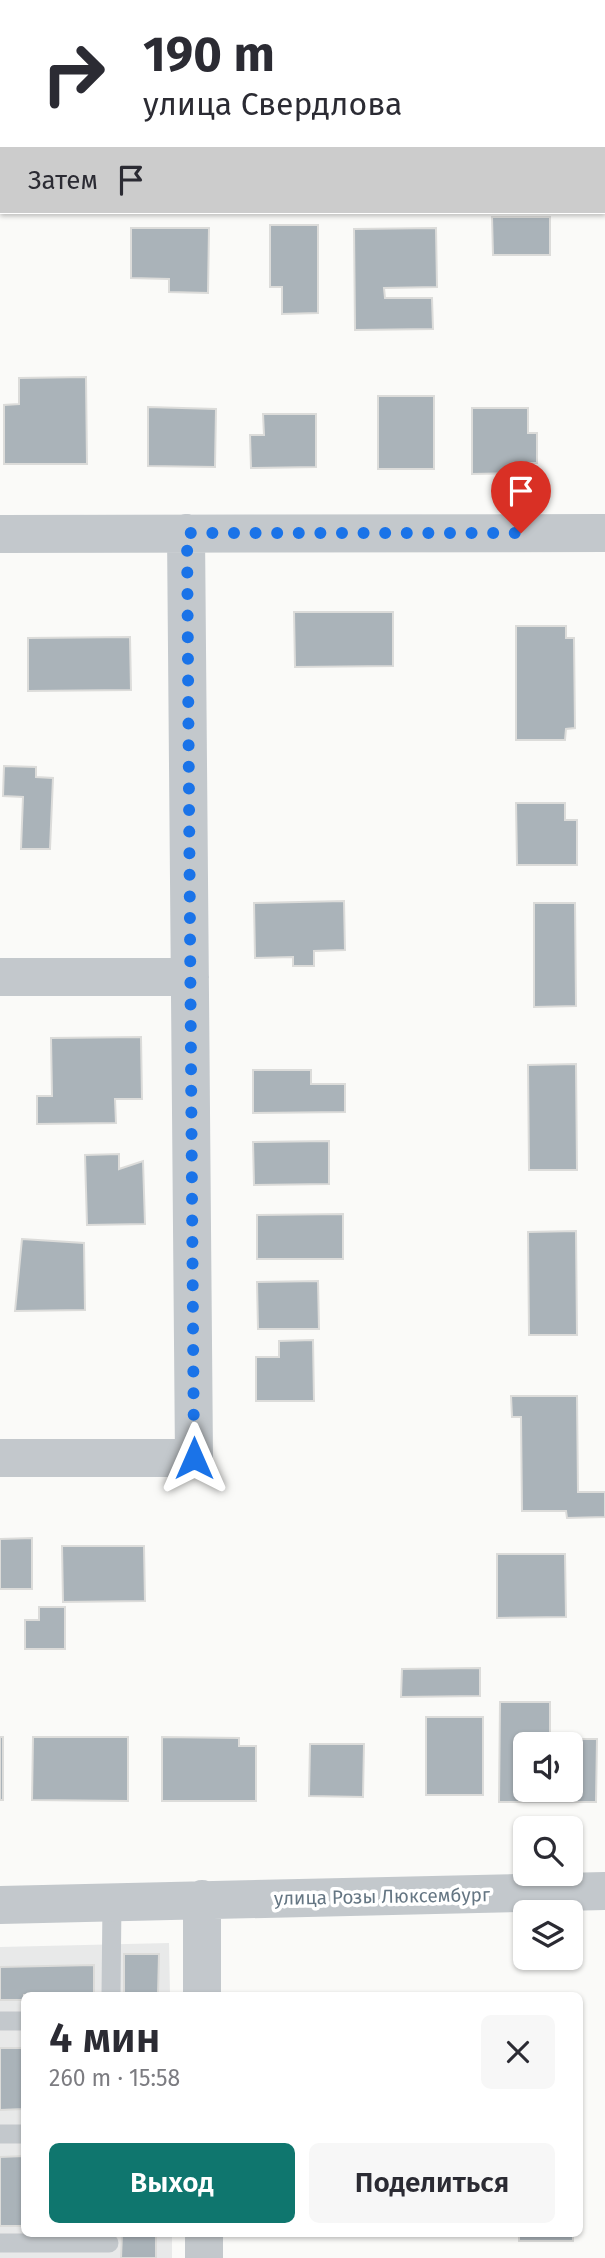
<!DOCTYPE html>
<html lang="ru">
<head>
<meta charset="utf-8">
<style>
	:root { --surface:#fff; --page:#f7f7f7; --text:#2b2b33; --muted:#7c7c81; --accent:#0f766e }
	body { margin:0; font-family:"Fira Sans",sans-serif; background:var(--page); color:var(--text); height:100vh; display:flex; flex-direction:column; font-size:26px; white-space:nowrap }
	* { box-sizing:border-box; margin:0 }
	p { font-size:23px; color:var(--muted) }
	.icon { flex:none; width:38px; height:38px; fill:none; stroke:currentColor; stroke-width:2; stroke-linecap:round; stroke-linejoin:round }
	.map { position:relative; flex:1; overflow:hidden }
	.panel { position:absolute; left:21px; top:1992px; width:562px; height:245px; display:flex; flex-direction:column; background:var(--surface); border-radius:10px; box-shadow:0 2px 5px #0004 }
	.panel>* { flex:none }
	.hud { position:absolute; left:0px; top:0px; width:606px; height:214px; box-shadow:0 2px 5px #0004; background:#fff; color:var(--text); overflow:hidden }
	.buttons { position:absolute; left:513px; top:1732px; display:grid; gap:14px }
	.buttons a { display:grid; place-items:center; width:70px; height:70px; border-radius:10px; background:var(--surface); box-shadow:0 2px 5px #0004; font-size:35px }
	.pin { position:absolute; display:grid; place-items:center; width:60px; height:60px; color:#fff; margin:-72px -30px; border-radius:50% 50% 50% 0; rotate:-45deg; box-shadow:0 0 7px #0007 }
	.pin .icon { rotate:45deg }
	.me { position:absolute; width:77px; margin:-38px; rotate:0deg; stroke-linejoin:round; filter:drop-shadow(0 0 5px #0008) }
	.turn { display:flex; align-items:center; gap:24px; height:147px; padding:0 28px; font-size:32px }
	.turn .icon { width:91px; height:91px; stroke-width:2.5 }
	.turn b { display:block; font-size:49px; line-height:60px }
	.then { display:flex; align-items:center; height:66px; padding:0 28px; background:#0003; gap:14px; font-size:26px }
	.round { display:grid; place-items:center; flex:none; width:74px; height:74px; border-radius:10px; background:var(--page) }
	.summary { display:flex; align-items:center; justify-content:space-between; height:119px; padding:0 28px }
	h1 { font-size:42px; font-weight:600; line-height:52px }
	.primary-button { display:flex; gap:14px; margin-top:auto; padding:14px 28px }
	.primary-button a { flex:1; height:80px; border-radius:10px; background:var(--accent); color:#fff; font-size:28px; font-weight:600; line-height:80px; text-align:center }
	.primary-button a+a { background:var(--page); color:var(--text) }
	.map>svg:first-child { display:block }
</style>
</head>
<body>
<div class="map">
<svg width="605" height="2258" viewBox="0 0 605 2258">
	<rect width="100%" height="100%" fill="#fafaf8"/>
	<!-- built -->
	<path fill="#e8e9e9" d="M169,1943L170,1995H24V2233H172V2258H0V1947Z"/>
	<!-- building -->
	<path fill="#aab3b9" stroke="#dcdcda" stroke-width="2" fill-rule="evenodd" d="M492,217H550V255H493Z
		M270,225H318V313L282,314V287H270Z
		M131,228H209L208,293L169,292V279L131,278Z
		M436,228L437,287L384,288L385,298H432L433,329L355,330L354,229Z
		M86,377L87,464H4V405L19,404V378Z
		M378,396H434V469H378Z
		M148,407L216,409L215,467L148,466Z
		M472,408H528V433H537V463H528V473L472,474Z
		M263,414H316V467L251,468L250,435H264Z
		M294,612H393V666L295,667Z
		M516,626H566V638H574L575,728L566,729L565,740H516Z
		M130,637L131,690L28,691V638Z
		M4,766L36,767V777L53,778L50,849H21L23,797L3,796Z
		M516,803H565V820H577V865H517Z
		M344,901L345,950L314,951V966H293V957L255,958L254,903Z
		M534,903H575L576,1006L534,1007Z
		M141,1037L142,1099H115L116,1123L37,1124V1096H52L51,1038Z
		M576,1064L577,1170H529L528,1065Z
		M253,1070H311V1084H345V1112L253,1113Z
		M329,1141V1184L254,1185L253,1142Z
		M119,1154V1169L143,1161L145,1224L87,1225L85,1155Z
		M343,1214V1259H257V1215Z
		M576,1231L577,1335H529L528,1232Z
		M22,1239L84,1243L85,1310L15,1311Z
		M318,1281L319,1329H258L257,1282Z
		M313,1340L314,1401H256V1357H279V1341Z
		M511,1396H577L578,1492H605V1517L567,1518L566,1511H522L521,1417H512Z
		M32,1538V1589H0V1539Z
		M62,1546H144L145,1601L63,1602Z
		M497,1554H565L566,1617L497,1618Z
		M39,1607H65V1649H25V1620H39Z
		M480,1668V1696L401,1697L402,1669Z
		M500,1702H550V1739H597L596,1802H499ZM525,1745H570V1790H525Z
		M426,1717H483V1795H426Z
		M0,1737H3V1800H0Z
		M33,1737H128V1801L32,1800Z
		M162,1737L239,1738V1746H256V1801H162Z
		M310,1744H364L363,1797L309,1796Z
		M124,1954H159L158,1995H124Z
		M94,1965V1995H24V2000H0V1967Z
		M0,2048H24V2109L0,2110Z
		M24,2156V2226H0V2157Z
		M122,2233H156V2258H121Z
		M519,2233H573V2241H519Z"/>
	<g fill="none" stroke-linecap="round" stroke-linejoin="round">
		<!-- service -->
		<path stroke="#c3c8cc" stroke-width="19" d="M111,1995L112,1902
			M0,2021H24
			M0,2134H24
			M0,2243H109"/>
		<!-- minor -->
		<path stroke="#c3c8cc" stroke-width="38" d="M0,147H2
			M604,147H605
			M0,534L605,533
			M0,977H190
			M0,1458H194L186,533
			M202,1899V1995
			M0,1905L605,1891
			M204,2233V2258"/>
	</g>
	<g fill="none" stroke-linecap="round" stroke-linejoin="round">
		<!-- route -->
		<path stroke="#1a73e8" stroke-width="12" stroke-dasharray="0 21.6" d="M194,1458L187,533H521"/>
	</g>
	<g text-anchor="middle" stroke-width="7" stroke-linejoin="round" paint-order="stroke">
		<!-- street labels -->
		<g font-size="19" fill="#657683" stroke="#fff">
			<text transform="translate(382 1896) rotate(-1)" y="7">улица Розы Люксембург</text>
		</g>
	</g>
</svg>
<div class="buttons">
<a><svg class="icon" aria-label="sound" viewBox="0 0 24 24"><path d="M4 9h4l5-4v14l-5-4H4zM17 9q2 3 0 6"/></svg></a>
<a><svg class="icon" aria-label="search" viewBox="0 0 24 24"><circle cx="10" cy="10" r="6"/><path d="M15 15l6 6"/></svg></a>
<a><svg class="icon" aria-label="layers" viewBox="0 0 24 24"><path d="M12 4l9 5-9 5-9-5zM3 14l9 5 9-5"/></svg></a>
</div>
<div class="pin" style="left:521px;top:533px;background:#d93025"><svg class="icon" aria-label="arrive" viewBox="0 0 24 24"><path d="M6 21V4h12l-3 4 3 4H6"/></svg></div>
<svg class="me" style="left:194px;top:1458px" viewBox="-20 -20 40 40"><path d="M0-17L14 15 0 8-14 15z" fill="#1a73e8" stroke="#fff" stroke-width="4"/></svg>
<div class="hud">
<div class="turn"><svg class="icon" aria-label="right" viewBox="0 0 24 24"><path d="M7 20v-9h11M14 6l5 5-5 5"/></svg><div><b>190 m</b>улица Свердлова</div></div>
<div class="then">Затем<svg class="icon" aria-label="arrive" viewBox="0 0 24 24"><path d="M6 21V4h12l-3 4 3 4H6"/></svg></div>
</div>
<section class="panel">
<div class="summary"><div><h1>4 мин</h1><p>260 m · 15:58</p></div><a class="round"><svg class="icon" aria-label="close" viewBox="0 0 24 24"><path d="M6 6l12 12M18 6L6 18"/></svg></a></div>
<div class="primary-button"><a>Выход</a><a>Поделиться</a></div>
</section>
</div>
</body>
</html>
